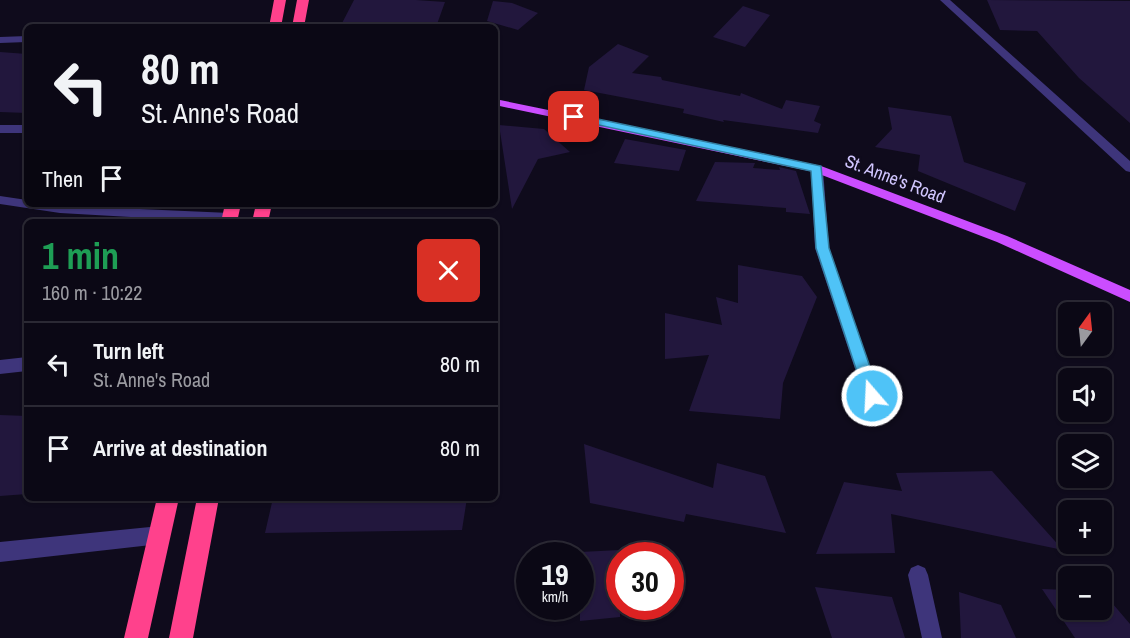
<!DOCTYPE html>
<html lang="en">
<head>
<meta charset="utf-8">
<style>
	:root { --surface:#0b0815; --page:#14111e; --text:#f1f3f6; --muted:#9a9aa0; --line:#2b2934 }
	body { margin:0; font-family:"Archivo Narrow",sans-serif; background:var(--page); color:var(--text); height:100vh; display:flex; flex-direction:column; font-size:22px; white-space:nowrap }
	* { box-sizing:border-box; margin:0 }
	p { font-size:20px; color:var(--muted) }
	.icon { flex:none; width:33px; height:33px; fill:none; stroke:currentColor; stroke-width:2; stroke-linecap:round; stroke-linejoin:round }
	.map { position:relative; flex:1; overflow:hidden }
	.drawer { position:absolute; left:24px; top:219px; width:474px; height:282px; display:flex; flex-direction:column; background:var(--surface); border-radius:9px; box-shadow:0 2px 4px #0004,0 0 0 2px var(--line) }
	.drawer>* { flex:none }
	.top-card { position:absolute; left:24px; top:24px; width:474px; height:183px; border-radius:9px; box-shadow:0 2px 4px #0004,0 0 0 2px var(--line); background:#0b0815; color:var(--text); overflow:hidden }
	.needle { width:39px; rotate:15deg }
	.fabs { position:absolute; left:1058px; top:302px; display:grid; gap:12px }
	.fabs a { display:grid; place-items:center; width:54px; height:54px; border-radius:9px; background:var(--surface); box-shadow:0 2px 4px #0004,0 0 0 2px var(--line); font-size:30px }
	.speed { position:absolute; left:516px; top:542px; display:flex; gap:12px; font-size:30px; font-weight:700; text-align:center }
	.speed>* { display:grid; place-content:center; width:78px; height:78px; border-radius:50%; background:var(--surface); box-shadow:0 2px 4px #0004,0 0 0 2px var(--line); line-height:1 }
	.speed small { font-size:15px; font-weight:400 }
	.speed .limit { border:9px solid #d22; background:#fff; color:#111 }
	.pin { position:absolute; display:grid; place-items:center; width:51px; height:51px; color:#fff; margin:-26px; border-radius:12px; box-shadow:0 3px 9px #0006 }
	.me { position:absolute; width:66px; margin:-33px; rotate:341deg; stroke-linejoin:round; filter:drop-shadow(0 0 4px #0008) }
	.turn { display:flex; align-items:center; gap:21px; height:126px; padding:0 18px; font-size:27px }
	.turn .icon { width:78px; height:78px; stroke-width:2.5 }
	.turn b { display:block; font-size:42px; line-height:51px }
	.then { display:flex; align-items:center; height:57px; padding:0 18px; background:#0003; gap:12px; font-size:22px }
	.round { display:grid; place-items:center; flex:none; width:63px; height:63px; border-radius:9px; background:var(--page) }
	.summary { display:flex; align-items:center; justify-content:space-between; height:102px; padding:0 18px }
	h1 { font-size:36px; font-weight:800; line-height:45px; color:#1e9e55 }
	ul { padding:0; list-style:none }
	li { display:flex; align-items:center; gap:18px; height:84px; padding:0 18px; border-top:2px solid var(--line) }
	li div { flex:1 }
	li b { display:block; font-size:22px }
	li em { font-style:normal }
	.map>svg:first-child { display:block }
</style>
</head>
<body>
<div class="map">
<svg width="1130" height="638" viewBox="0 0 1130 638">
	<rect width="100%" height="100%" fill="#0f0b1c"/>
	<!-- building -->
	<path fill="#22173d" d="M354,0H416L445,2L436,27H340Z
		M987,0L1130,1V123L1079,78L1037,31L1000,30Z
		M493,1L512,3L538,13L518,30L487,21Z
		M743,6L770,15L745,47L713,37Z
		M618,44L649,56L632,73L661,77L662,80L740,96L741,93L782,109L786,100L820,106L814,121L821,124L818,133L723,120L724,122L683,113L684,109L584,90L589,67Z
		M0,52L27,54V113L0,112Z
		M888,107L951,116L964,162L1026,183L1015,211L918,171L920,155L875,147L892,129Z
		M499,125L544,129L570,152L538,159L512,209Z
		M625,139L686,150L679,171L614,163Z
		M715,162L755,163L753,168L780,170L779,167L796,171L810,214L786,212V208L696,201Z
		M738,265L802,276L817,297L783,383L780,419L689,411L709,355L665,359V313L722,325L716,297L738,303Z
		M0,415L27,416V494L0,496Z
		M584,444L713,488L717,463L765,476L786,533L686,514L684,522L590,503Z
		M992,471L1063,550L891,514L895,553L816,554L844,482L902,491L896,473Z
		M273,498H467L462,530L265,533Z
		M620,550V617L580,621V552Z
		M815,587L892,597L905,638H832Z
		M1042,589L1068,590V609H1101V590L1130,624V638H1075Z
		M959,592L1001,605L1016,638H961Z"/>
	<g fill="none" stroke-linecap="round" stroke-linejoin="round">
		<!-- minor -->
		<path fill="#3e357b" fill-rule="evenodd" d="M940,0H950L1130,161V172L1126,171Z
			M27,36V42L0,43V37Z
			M0,125H27V133H0Z
			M817,165L823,169L829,248L880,396L878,401L872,403L866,401L864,396L815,248L811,169Z
			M0,196L27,200V204L230,213L237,218L232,222H219L60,213L0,204Z
			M27,357V371L0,374V360Z
			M160,526L167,528L169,535L167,542L160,544L0,562V542Z
			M918,565L925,568L928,575L942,638H922L908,575L911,568Z"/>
		<!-- major -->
		<path fill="#cb4dff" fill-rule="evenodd" d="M495,99L821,166L1007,236L1130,290V302L997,242L814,172L495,105Z"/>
		<!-- highway -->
		<path fill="#ff418c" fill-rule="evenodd" d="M274,0H286L281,27H269Z
			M297,0H309L304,27H292Z
			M225,204H241L237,222H221Z
			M256,204H272L268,222H252Z
			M157,498H179L148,638H124Z
			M197,498H219L193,638H169Z"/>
	</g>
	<!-- route -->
	<path fill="#4fc3f7" stroke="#337fa1" stroke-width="1.5" d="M574,114L821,166L829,248L880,396L878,401L872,403L867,401L865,396L816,248L811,171L571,119V115Z"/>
	<g text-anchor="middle" stroke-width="5" stroke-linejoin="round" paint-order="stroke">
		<!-- street labels -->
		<g font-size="18" fill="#d1c6ff" stroke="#0f0b1c">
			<text transform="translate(895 179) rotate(21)" y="6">St. Anne's Road</text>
		</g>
	</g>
</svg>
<div class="fabs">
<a><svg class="needle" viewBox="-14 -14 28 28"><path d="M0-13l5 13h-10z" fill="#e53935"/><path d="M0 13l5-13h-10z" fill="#9a9aa0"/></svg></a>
<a><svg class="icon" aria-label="sound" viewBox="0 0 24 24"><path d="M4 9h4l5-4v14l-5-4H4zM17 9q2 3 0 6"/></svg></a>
<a><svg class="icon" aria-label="layers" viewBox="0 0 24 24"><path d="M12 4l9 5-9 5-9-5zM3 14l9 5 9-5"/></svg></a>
<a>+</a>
<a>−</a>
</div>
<div class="speed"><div>19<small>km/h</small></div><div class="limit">30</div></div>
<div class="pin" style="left:574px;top:117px;background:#d93025"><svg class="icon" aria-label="arrive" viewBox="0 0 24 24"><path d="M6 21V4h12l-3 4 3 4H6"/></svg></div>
<svg class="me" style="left:872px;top:396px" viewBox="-20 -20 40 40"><circle r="17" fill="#4fc3f7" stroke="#fff" stroke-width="3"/><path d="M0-11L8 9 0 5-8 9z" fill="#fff"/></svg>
<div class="top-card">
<div class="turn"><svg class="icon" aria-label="left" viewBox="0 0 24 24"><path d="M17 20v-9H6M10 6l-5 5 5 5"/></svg><div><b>80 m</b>St. Anne's Road</div></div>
<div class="then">Then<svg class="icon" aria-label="arrive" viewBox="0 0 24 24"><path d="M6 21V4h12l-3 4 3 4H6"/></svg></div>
</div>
<section class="drawer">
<div class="summary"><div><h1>1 min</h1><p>160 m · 10:22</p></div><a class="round" style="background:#d93025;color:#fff"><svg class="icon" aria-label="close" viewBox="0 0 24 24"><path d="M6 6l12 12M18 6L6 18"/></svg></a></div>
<ul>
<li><svg class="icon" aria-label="left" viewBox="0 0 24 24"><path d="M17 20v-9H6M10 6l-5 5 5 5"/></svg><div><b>Turn left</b><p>St. Anne's Road</p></div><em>80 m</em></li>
<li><svg class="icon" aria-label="arrive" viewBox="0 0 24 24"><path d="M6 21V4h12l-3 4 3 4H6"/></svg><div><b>Arrive at destination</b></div><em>80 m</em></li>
</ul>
</section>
</div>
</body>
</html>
